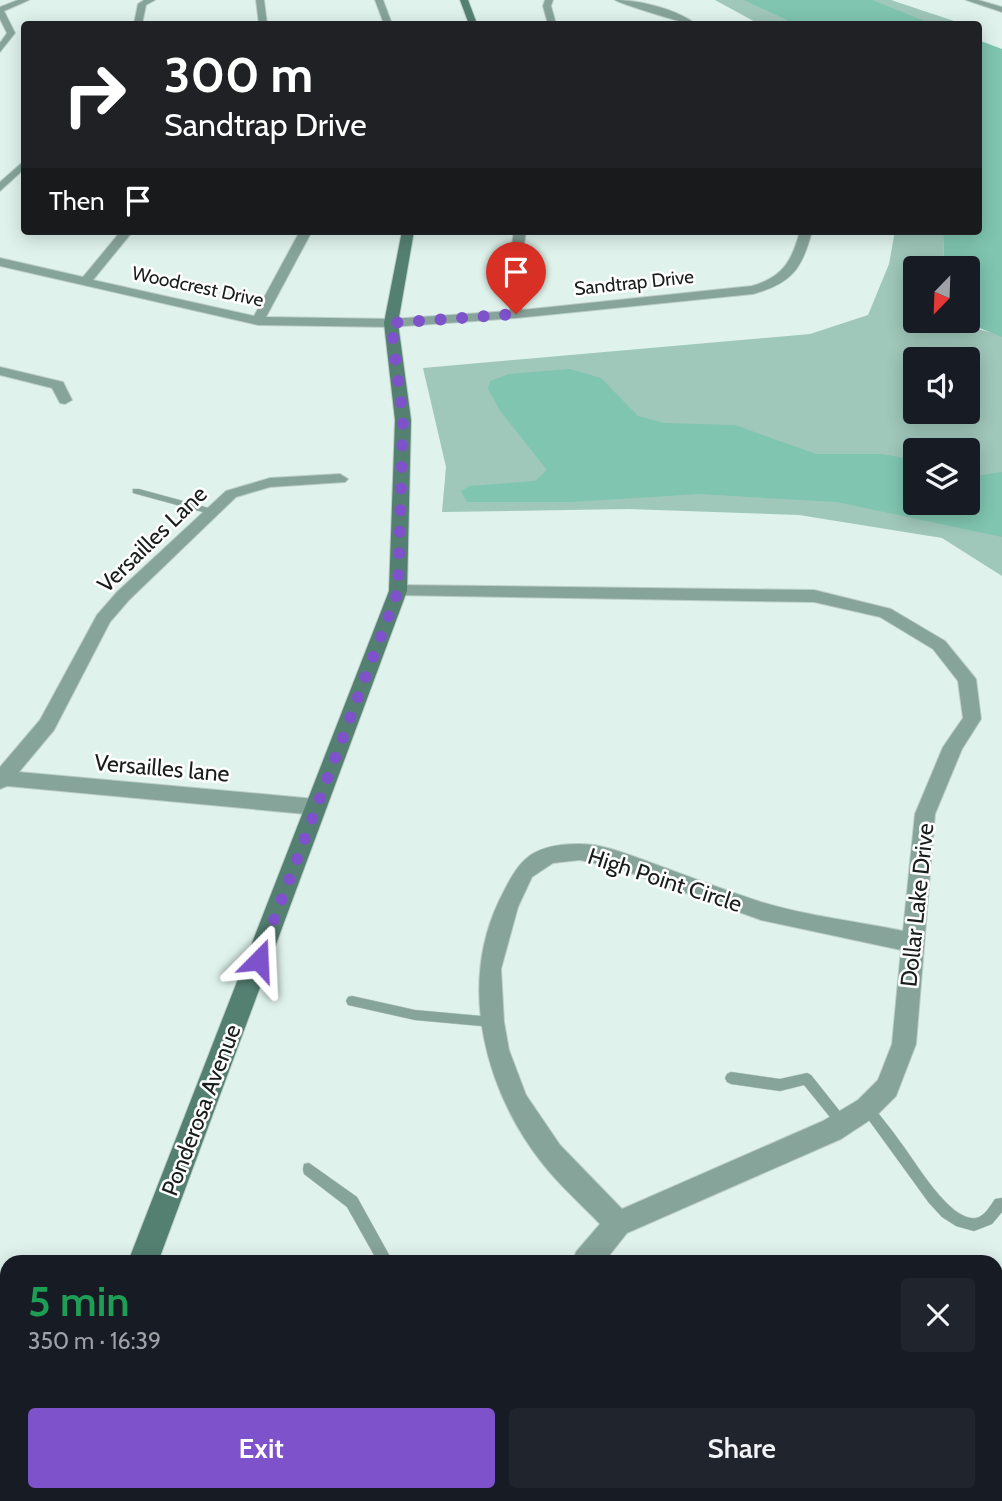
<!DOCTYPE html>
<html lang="en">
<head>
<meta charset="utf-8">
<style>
	:root { --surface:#171b24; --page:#20242c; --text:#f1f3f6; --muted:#9ea1a6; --accent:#7e52cb }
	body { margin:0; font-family:Cabin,sans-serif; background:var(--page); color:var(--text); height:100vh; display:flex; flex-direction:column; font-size:26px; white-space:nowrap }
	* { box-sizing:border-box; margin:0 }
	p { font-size:23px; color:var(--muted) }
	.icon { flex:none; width:38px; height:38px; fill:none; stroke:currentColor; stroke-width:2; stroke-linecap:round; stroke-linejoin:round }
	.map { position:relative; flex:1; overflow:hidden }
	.side { position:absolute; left:0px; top:1255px; width:1003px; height:247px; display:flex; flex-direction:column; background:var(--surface); border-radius:21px 21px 0 0; box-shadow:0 4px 18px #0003 }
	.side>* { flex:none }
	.guide { position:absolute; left:21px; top:21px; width:961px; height:214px; border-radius:7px; box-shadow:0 4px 18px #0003; background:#202124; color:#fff; overflow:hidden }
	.needle { width:46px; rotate:203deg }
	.tools { position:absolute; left:903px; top:256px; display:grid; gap:14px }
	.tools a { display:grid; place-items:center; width:77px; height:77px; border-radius:7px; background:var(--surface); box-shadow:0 4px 18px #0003; font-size:35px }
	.pin { position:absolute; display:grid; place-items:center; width:60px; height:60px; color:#fff; margin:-72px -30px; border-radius:50% 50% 50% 0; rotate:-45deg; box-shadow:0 0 7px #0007 }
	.pin .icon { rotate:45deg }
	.me { position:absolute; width:77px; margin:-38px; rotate:21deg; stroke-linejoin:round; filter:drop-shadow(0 0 5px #0008) }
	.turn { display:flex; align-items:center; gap:24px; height:147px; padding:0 28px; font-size:32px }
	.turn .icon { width:91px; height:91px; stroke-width:2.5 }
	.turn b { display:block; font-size:49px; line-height:60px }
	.then { display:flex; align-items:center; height:66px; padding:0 28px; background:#0003; gap:14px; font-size:26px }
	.round { display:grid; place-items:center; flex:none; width:74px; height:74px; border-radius:7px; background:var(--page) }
	.summary { display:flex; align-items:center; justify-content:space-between; height:119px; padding:0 28px }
	h1 { font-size:42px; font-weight:600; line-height:52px; color:#1e9e55 }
	.action { display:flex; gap:14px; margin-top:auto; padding:14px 28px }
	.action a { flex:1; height:80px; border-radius:7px; background:var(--accent); color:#fff; font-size:28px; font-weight:600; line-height:80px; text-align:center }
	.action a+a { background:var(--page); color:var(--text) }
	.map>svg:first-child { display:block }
</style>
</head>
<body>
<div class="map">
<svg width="1002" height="1501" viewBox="0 0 1002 1501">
	<rect width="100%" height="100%" fill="#dff3ec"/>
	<!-- green -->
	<path fill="#9fc7ba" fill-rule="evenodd" d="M715,0H891L963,24H759Z
		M895,231H943L944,268H915V320H961L981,330L1002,335V576L942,538L799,515L628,509L442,512L446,467L423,368L810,334L868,315L889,264ZM915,359H968V411H915ZM915,450H968V502H915Z
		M1002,1332V1501H740L743,1494H996V1336Z"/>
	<!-- water -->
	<path fill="#7fc5af" d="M744,0H872L932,24H796Z
		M978,40L1002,49V337L962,321L968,320V268H944L943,231H978Z
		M570,369L601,378L638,416L664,423L735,425L816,454H882L915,460V502H968V477L1002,472V537L837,502L699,494L570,502H467L461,491L470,486L535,481L547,470L501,412L488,389L490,381L509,374Z"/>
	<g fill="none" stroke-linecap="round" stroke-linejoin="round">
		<!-- lane casing -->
		<g stroke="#bbcdc7" stroke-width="1">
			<path id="lane" d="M133,489H139L216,510L217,512L213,514H210L133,493Z
				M352,996L415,1010L492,1017L496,1018L498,1022L496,1026L492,1027L415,1020L348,1005L346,1001L348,997Z
				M731,1072L780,1079L807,1073L811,1075L846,1119L848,1123L846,1127L842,1129L838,1127L804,1085L780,1091L731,1084L727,1082L725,1078L727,1074Z
				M867,1102L871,1104C881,1117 892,1130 901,1143C915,1161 950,1222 976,1218C985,1216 990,1206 995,1199L1002,1198V1212L992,1224L974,1231L956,1226L942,1217L929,1203L863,1112L861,1108L863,1104Z
				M309,1163L357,1197L393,1262H378L347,1207L304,1174L303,1169L304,1164Z"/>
		</g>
		<!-- street casing -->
		<g stroke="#bbcdc7" stroke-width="2">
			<path id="street" d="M18,0H29L4,11L15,33L0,52V43L7,33L0,19V7Z
				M144,0H155L146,5L142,24H134L138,4Z
				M256,0H264L267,24H259Z
				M375,0H383L392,24H384Z
				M545,0H553L551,6L556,24H548L543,6Z
				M615,0C640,0 676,9 696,24C688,25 624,5 615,0Z
				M966,0H978L1002,7V12Z
				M24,161V169L0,191V182Z
				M121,231H133L93,280L254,316L300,231H312L266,317L391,319L510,311V258L514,231H526L522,258V310L752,286C783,277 792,261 800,231H812C802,269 792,283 753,294L516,318L391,327L258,325L0,266V258L83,277Z
				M0,367L63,382L72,400L65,404L60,403L52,388L0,375Z
				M340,474L348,479L345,482L270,487L236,497L129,600L110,622L54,730L19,772L316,799L323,801L326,807L323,813L316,815L7,786L0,789V767L40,720L97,615L117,592L226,491L270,478Z
				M398,585L814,590L891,609L945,641L976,679L981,719L962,749L935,814L916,1044L896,1096L876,1116L841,1139L627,1233L604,1262H573L576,1252L600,1224C581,1204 559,1185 542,1163C485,1090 458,987 499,901C519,860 529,845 577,844C601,843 627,854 649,862C685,875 722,889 758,901C805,916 856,921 903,931L915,814L943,747L963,718L958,681L933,649L880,617L814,602L392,595L390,591L392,587ZM580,860L617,868L761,920L901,950L892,1044L878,1080L858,1100L823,1121L622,1209L560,1145L526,1095L509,1050L504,1022L501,969L518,907L532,877L553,863Z
				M377,1494H410L407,1501H375Z"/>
		</g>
		<!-- secondary casing -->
		<g stroke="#bbcdc7" stroke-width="2">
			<path id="secondary" d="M460,0H468L477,24H469Z
				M402,231H414L398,323L411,420L407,591L158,1262H128L389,591L395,420L384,323Z
				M75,1494H109L108,1501H74Z"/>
		</g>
		<!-- lane -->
		<use href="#lane" fill="#87a49a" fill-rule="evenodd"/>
		<!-- street -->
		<use href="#street" fill="#87a49a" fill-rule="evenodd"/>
		<!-- secondary -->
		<use href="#secondary" fill="#548072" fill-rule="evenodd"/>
	</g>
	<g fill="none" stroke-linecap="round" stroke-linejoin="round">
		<!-- route -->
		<path stroke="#7e52cb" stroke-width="12" stroke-dasharray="0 21.6" d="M259,960L398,591L403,420L391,323L516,314"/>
	</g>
	<g text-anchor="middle" stroke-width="5" stroke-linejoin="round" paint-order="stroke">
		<!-- far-street labels -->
		<g font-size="19" fill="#181e1c" stroke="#fff">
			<text transform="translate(634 282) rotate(-6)" y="7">Sandtrap Drive</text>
			<text transform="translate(198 286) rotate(12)" y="7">Woodcrest Drive</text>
		</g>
		<!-- street labels -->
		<g font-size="23" fill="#181e1c" stroke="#fff">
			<text transform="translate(152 539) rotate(-44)" y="8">Versailles Lane</text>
			<text transform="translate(162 768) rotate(5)" y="8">Versailles lane</text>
			<text transform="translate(665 880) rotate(18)" y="8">High Point Circle</text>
			<text transform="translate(917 905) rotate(-84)" y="8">Dollar Lake Drive</text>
			<text transform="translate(201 1110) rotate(-69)" y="8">Ponderosa Avenue</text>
		</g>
	</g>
</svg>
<div class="tools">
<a><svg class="needle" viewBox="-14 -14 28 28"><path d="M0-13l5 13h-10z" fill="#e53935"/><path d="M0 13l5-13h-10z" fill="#9ea1a6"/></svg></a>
<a><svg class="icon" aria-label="sound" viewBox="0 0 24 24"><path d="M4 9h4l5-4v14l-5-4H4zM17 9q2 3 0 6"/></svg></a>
<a><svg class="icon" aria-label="layers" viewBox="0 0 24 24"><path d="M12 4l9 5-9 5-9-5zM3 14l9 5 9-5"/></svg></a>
</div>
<div class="pin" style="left:516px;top:314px;background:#d93025"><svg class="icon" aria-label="arrive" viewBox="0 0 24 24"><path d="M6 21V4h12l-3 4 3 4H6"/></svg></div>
<svg class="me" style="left:259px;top:960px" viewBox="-20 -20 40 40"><path d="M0-17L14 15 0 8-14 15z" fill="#7e52cb" stroke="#fff" stroke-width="4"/></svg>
<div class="guide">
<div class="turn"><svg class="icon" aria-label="right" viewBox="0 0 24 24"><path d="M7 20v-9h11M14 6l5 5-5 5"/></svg><div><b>300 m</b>Sandtrap Drive</div></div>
<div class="then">Then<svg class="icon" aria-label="arrive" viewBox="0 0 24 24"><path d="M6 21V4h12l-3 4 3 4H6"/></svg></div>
</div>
<section class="side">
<div class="summary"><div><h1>5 min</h1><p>350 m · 16:39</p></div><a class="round"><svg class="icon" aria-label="close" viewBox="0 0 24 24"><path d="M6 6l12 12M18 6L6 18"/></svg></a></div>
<div class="action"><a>Exit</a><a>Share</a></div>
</section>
</div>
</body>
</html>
